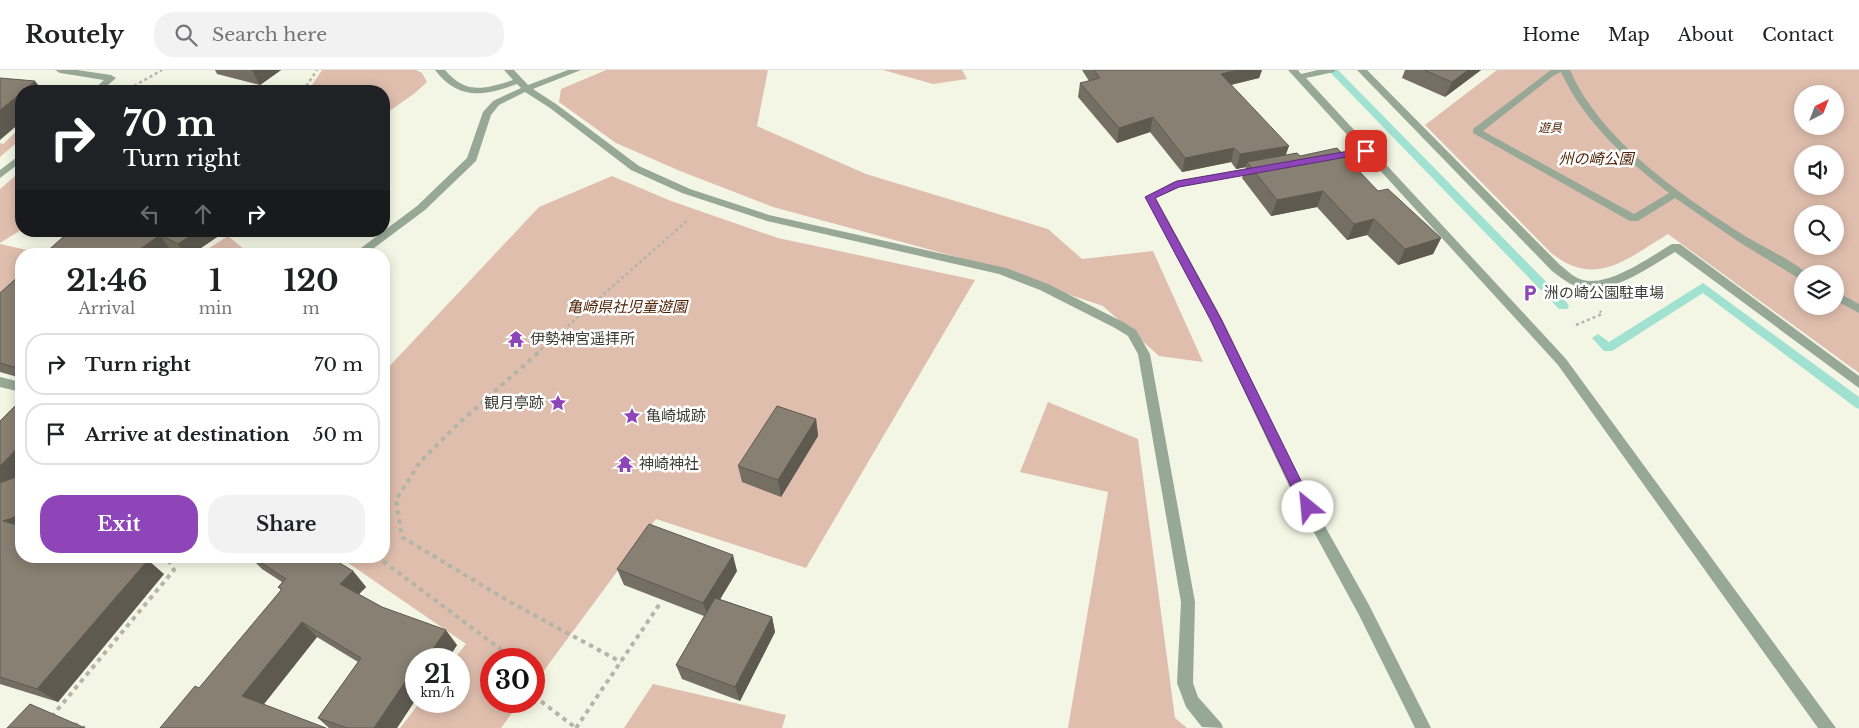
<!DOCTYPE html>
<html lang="en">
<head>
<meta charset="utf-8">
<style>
	:root { --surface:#fff; --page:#f2f2f2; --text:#202124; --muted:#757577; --line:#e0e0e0; --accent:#8d45b8 }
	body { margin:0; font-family:"Libre Baskerville","Noto Sans JP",serif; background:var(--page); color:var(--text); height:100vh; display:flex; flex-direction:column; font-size:19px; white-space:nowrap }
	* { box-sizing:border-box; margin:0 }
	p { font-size:16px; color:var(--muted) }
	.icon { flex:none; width:28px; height:28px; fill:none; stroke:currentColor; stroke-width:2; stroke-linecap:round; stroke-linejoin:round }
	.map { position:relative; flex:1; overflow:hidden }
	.panel { position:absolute; left:15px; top:178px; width:375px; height:315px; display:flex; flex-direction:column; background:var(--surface); border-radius:20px; box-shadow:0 2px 12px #0003 }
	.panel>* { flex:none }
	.hud { position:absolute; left:15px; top:15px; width:375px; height:152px; border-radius:20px; box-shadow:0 2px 12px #0003; background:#202124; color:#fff; overflow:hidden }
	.needle { width:32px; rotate:42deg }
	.controls { position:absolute; left:1794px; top:15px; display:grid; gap:10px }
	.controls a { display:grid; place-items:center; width:50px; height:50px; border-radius:50%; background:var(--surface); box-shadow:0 2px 12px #0003; font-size:25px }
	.speed { position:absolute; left:405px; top:578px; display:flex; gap:10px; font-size:25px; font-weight:700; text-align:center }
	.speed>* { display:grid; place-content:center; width:65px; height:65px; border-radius:50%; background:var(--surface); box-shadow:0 2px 12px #0003; line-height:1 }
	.speed small { font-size:12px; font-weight:400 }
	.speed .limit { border:8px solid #d22; background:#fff; color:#111 }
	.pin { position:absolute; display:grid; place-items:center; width:42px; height:42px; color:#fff; margin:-21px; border-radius:10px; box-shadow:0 2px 8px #0006 }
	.me { position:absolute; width:55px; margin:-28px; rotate:332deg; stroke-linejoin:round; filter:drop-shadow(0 0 4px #0008) }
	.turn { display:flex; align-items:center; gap:18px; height:105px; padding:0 25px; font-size:22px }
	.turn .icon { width:65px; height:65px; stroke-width:2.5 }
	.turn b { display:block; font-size:35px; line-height:42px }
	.lanes { display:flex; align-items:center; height:48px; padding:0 25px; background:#0003; justify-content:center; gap:25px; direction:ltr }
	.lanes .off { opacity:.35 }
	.eta { display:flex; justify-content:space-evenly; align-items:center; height:85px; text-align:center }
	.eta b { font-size:30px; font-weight:700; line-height:35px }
	.action { display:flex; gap:10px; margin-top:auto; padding:10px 25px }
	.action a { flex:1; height:58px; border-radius:20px; background:var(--accent); color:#fff; font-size:20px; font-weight:700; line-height:58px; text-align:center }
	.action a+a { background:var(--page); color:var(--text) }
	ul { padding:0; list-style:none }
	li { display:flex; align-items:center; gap:15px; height:62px; margin:0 10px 8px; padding:0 15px; border:2px solid var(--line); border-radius:20px }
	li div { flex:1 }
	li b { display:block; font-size:19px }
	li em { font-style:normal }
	header { display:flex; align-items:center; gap:30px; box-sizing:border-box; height:70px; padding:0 25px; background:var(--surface); border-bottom:1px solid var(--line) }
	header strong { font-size:24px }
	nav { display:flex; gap:28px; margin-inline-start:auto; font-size:18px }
	.search { width:350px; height:45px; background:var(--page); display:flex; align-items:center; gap:12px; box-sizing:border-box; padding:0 18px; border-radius:20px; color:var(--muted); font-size:19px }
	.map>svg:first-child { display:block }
</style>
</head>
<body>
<header>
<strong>Routely</strong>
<div class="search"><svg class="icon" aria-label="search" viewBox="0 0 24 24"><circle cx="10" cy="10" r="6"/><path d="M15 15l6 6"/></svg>Search here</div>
<nav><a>Home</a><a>Map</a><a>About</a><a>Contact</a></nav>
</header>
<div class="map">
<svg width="1859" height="658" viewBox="0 0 1859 658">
	<rect width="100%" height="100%" fill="#f4f6e5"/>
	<!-- green -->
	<path fill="#dfbead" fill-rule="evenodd" d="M322,0H416L422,3L427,12L415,23L384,45V21H308Z
		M606,0H768L757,56L866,104L1048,159L1082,189L1153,181L1203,292L1159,286L1103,236L957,187L773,137L680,101L616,73L559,32L561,19Z
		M883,0H962L967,9L933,14Z
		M1497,0H1859V303L1668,164C1628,188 1596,219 1551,183L1425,55ZM1802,24H1835V56H1802ZM1802,84H1835V116H1802ZM1802,144H1835V176H1802ZM1802,204H1835V236H1802Z
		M21,57V69L0,87V73L3,74Z
		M21,101V160L0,173V119Z
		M612,106L671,131L778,168L975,210L806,498L656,449L534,614V589H491V631H521L501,658H400L421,631H459V589H454L466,574L338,486H384V302L539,137Z
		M228,166L245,180L240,184H200Z
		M0,174L45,184H21V207L0,226Z
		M1048,332L1138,369L1175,648L1187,658H1068L1108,422L1020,402Z
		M653,614L786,645L782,658H624Z"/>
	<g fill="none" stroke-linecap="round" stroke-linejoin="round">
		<!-- stream -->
		<path fill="#a0e1d1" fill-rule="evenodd" d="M1328,0H1338L1567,233L1569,236L1567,239H1559Z
			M1703,213L1859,327V339L1855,337L1703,223L1612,281H1604L1592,268L1598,264L1609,272Z"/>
		<!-- path-far1 -->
		<path stroke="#b4b5a8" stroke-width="2.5" stroke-dasharray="3 3" stroke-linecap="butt" d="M134,16L162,0
			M303,21L317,0
			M1576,255L1602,244L1600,241
			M536,284L689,149"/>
		<!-- path -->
		<path stroke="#b4b5a8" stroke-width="4" stroke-dasharray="4.5 4.5" stroke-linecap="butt" d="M538,283L459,353L420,392L396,430L402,467L510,532L621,592
			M376,486L507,584L506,589
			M534,626L576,658
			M55,646L53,645L174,500L166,486
			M74,654L85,658
			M576,658L661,532"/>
		<!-- pedestrian -->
		<path fill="#97a897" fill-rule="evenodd" d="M1551,0H1570C1601,71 1682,126 1745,166C1763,177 1792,190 1807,204H1802V209L1798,208L1739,172L1675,128L1638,151H1630L1473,63V59ZM1561,2C1584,52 1627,90 1669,123L1634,144L1483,61L1553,6Z
			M1835,221L1859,234V243L1835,230Z"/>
		<!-- minor -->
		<path fill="#97a897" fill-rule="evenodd" d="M55,0H77L111,5L116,8L101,21H92L104,10L60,3Z
			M435,0H445C466,25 485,19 513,10L504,0H514L528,15L568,0H581L533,19L556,34L639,96L690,119L769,145L1006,198L1048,214L1123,252L1136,260L1150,284L1195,532L1193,613L1198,627L1221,653L1223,658L1202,657L1186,637L1177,613L1181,532L1138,284L1128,266L1115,258L1040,220L999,204L767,151L682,123L631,100L550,38L525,22L499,35L491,45L476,91L425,140L366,184H353L417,136L467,88L483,42L493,31L521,18L517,14C484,26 459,31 435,0Z
			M1288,0H1298L1301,4L1318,0H1336L1334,2L1306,8L1566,289L1836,658H1818L1558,295L1365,84L1322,90V86L1360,79Z
			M1357,0H1367L1560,195C1567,200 1574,208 1583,210C1609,217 1650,187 1672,174H1680L1859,306V318L1675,182C1647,198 1609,228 1575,216C1566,212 1559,206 1552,201Z
			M21,84V92L0,108V100Z
			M1260,96L1265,99L1264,101L1180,117L1156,128L1222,249L1303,417L1369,535L1431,658H1415L1359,545L1291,420L1210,249L1145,127L1173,112Z
			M0,307L21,312V322L0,317Z"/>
	</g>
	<!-- wall -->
	<path fill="#756e62" d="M215,0H281L260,15L217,4Z
		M1082,0H1262L1259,8L1231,15L1286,85L1300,86L1378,121L1441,168L1433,184L1398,195L1367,165L1347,170L1317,137L1271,146L1242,108L1246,97L1236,99L1231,92L1182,102L1150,62L1117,73L1078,27L1080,13L1089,11Z
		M1405,0H1481L1445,27L1402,8Z
		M62,161H226L192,184H181L169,178L70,163Z
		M21,204V308L0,302V223Z
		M816,349L818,366L781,427L742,412L738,396Z
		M0,351L21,486L164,504L58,632L0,614Z
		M249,486H328L353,501L366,517L359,524L382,537L457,575L448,589H416V629L397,658H329L318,648L358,592L317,567L264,634L199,618L281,520L278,517L282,512L262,499Z
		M617,499L737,501L720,529L772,547L775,562L740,631L682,609L676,595L704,546L624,515Z"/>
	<!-- shaded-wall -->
	<path fill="#5f5a50" d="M252,0H281L260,15Z
		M1237,0H1262L1259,8L1217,18L1221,4Z
		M1468,0H1481L1445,27L1452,12Z
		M35,11L43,21H23Z
		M21,23V52L0,70V40Z
		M1153,47L1150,62L1117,73L1119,58Z
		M1289,76L1284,90L1247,92L1246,97L1236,99L1240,84Z
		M1234,78L1231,92L1182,102L1185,88Z
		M1323,121L1317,137L1271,146L1277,130Z
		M1374,149L1367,165L1347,170L1354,154Z
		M198,161H226L192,184H185L178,174Z
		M160,165L169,178L161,184H133Z
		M1441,168L1433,184L1398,195L1405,179Z
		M816,349L818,366L781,427L778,410Z
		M21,374V409L0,432V396Z
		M21,445V466L3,451Z
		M733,485L737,501L709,548L703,533Z
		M148,490L164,504L58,632L37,619Z
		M353,501L366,517L354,529L340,514Z
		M772,547L775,562L740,631L735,617Z
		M302,552L317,567L260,639L242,626Z
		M446,560L457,575L448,589H426Z
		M416,604V615L412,610Z
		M407,609L416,618V629L397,658H374Z"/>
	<!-- building -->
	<path fill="#888072" stroke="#5f5a50" d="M1094,0H1237L1221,4L1289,76L1240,84L1234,78L1185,88L1153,47L1119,58L1080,13L1100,8Z
		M1424,0H1468L1452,12Z
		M0,8L35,11L23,21H21V23L0,40Z
		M1337,78L1378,121L1388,119L1441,168L1405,179L1374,149L1354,154L1323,121L1277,130L1247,92L1297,83L1300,86Z
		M73,161H198L178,174L160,165L133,184H44L62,168Z
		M21,204V299L0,293V223Z
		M21,330V374L0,396V351Z
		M777,336L816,349L778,410L738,396Z
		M21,405V445L3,451L21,456V486H135L148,490L37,619L0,607V413Z
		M649,454L733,485L703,533L617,499Z
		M251,486H328L353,501L340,514L382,537L446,560L426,589H416V604L412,610L407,609L374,658H347L318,648L361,588L302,552L242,626L326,658H160L195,616L199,618L282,519L278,517L286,509Z
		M715,528L772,547L735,617L676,595Z
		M30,634L85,658H7Z"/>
	<!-- route -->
	<path fill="#8d45b8" stroke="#5c2d78" d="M1366,78L1370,81L1369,83L1179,117L1155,128L1221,249L1314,437L1312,441L1308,442L1303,441L1210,249L1145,127L1177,111Z"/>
	<!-- icons -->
	<defs>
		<g id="parking-bare" transform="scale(1.35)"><path d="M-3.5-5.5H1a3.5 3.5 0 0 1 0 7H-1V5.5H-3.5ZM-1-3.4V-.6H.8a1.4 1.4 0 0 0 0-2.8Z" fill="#8d45b8" stroke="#fff" stroke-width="2.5" paint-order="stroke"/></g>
		<g id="temple-bare" transform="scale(1.35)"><path d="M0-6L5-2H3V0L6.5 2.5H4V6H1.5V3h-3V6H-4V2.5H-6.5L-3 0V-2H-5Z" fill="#8d45b8" stroke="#fff" stroke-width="2.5" paint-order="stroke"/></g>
		<g id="sight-bare" transform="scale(1.35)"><path d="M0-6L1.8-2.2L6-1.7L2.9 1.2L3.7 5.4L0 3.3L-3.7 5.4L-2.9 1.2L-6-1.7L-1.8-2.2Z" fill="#8d45b8" stroke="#fff" stroke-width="2.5" paint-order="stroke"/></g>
	</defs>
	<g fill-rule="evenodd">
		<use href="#parking-bare" x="1530" y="223"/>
		<use href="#temple-bare" x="516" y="269"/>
		<use href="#sight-bare" x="558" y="333"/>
		<use href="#sight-bare" x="632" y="346"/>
		<use href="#temple-bare" x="625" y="394"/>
	</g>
	<g text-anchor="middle" stroke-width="5" stroke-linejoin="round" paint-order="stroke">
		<!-- far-park labels -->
		<g font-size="12" font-style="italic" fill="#512205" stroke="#fff">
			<text x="1550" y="62">遊具</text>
		</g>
		<!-- park labels -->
		<g font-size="15" font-style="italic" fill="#512205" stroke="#fff">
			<text x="1596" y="94">州の崎公園</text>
			<text x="627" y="242">亀崎県社児童遊園</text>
		</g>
		<!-- poi labels -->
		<g font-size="15" fill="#3c3d36" stroke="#fff" text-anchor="start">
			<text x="1544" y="228">洲の崎公園駐車場</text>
			<text x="530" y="274">伊勢神宮遥拝所</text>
			<text x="544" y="338" text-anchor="end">観月亭跡</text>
			<text x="646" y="351">亀崎城跡</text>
			<text x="639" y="399">神崎神社</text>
		</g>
	</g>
</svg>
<div class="controls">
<a><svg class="needle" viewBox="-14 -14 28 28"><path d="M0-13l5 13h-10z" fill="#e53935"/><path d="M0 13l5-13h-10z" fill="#757577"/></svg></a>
<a><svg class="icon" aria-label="sound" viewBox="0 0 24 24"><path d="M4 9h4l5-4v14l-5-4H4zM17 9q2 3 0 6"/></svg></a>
<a><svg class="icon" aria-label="search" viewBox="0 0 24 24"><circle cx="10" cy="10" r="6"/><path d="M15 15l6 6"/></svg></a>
<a><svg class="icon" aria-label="layers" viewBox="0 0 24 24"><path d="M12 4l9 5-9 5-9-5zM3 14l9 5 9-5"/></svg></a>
</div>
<div class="speed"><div>21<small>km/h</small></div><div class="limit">30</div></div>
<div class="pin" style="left:1366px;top:81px;background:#d93025"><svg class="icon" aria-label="arrive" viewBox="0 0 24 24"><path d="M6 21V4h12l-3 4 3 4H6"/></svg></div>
<svg class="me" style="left:1308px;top:437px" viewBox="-20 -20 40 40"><circle r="19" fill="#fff"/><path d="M0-13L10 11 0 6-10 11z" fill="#8d45b8"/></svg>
<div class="hud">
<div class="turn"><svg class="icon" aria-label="right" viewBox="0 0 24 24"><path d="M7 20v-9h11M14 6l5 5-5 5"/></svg><div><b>70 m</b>Turn right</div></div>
<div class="lanes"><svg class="icon off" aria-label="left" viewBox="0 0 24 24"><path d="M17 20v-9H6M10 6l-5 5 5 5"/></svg><svg class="icon off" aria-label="ahead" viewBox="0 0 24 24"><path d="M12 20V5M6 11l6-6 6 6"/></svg><svg class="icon" aria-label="right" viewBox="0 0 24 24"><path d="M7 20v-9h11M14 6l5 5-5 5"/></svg></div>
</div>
<section class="panel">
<div class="eta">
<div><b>21:46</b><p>Arrival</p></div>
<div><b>1</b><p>min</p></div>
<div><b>120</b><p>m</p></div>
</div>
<ul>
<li><svg class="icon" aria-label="right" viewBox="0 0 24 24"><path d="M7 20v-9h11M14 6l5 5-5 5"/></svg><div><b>Turn right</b></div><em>70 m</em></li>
<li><svg class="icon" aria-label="arrive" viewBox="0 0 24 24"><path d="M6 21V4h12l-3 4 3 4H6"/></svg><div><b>Arrive at destination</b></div><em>50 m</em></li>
</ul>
<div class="action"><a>Exit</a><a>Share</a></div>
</section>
</div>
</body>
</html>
